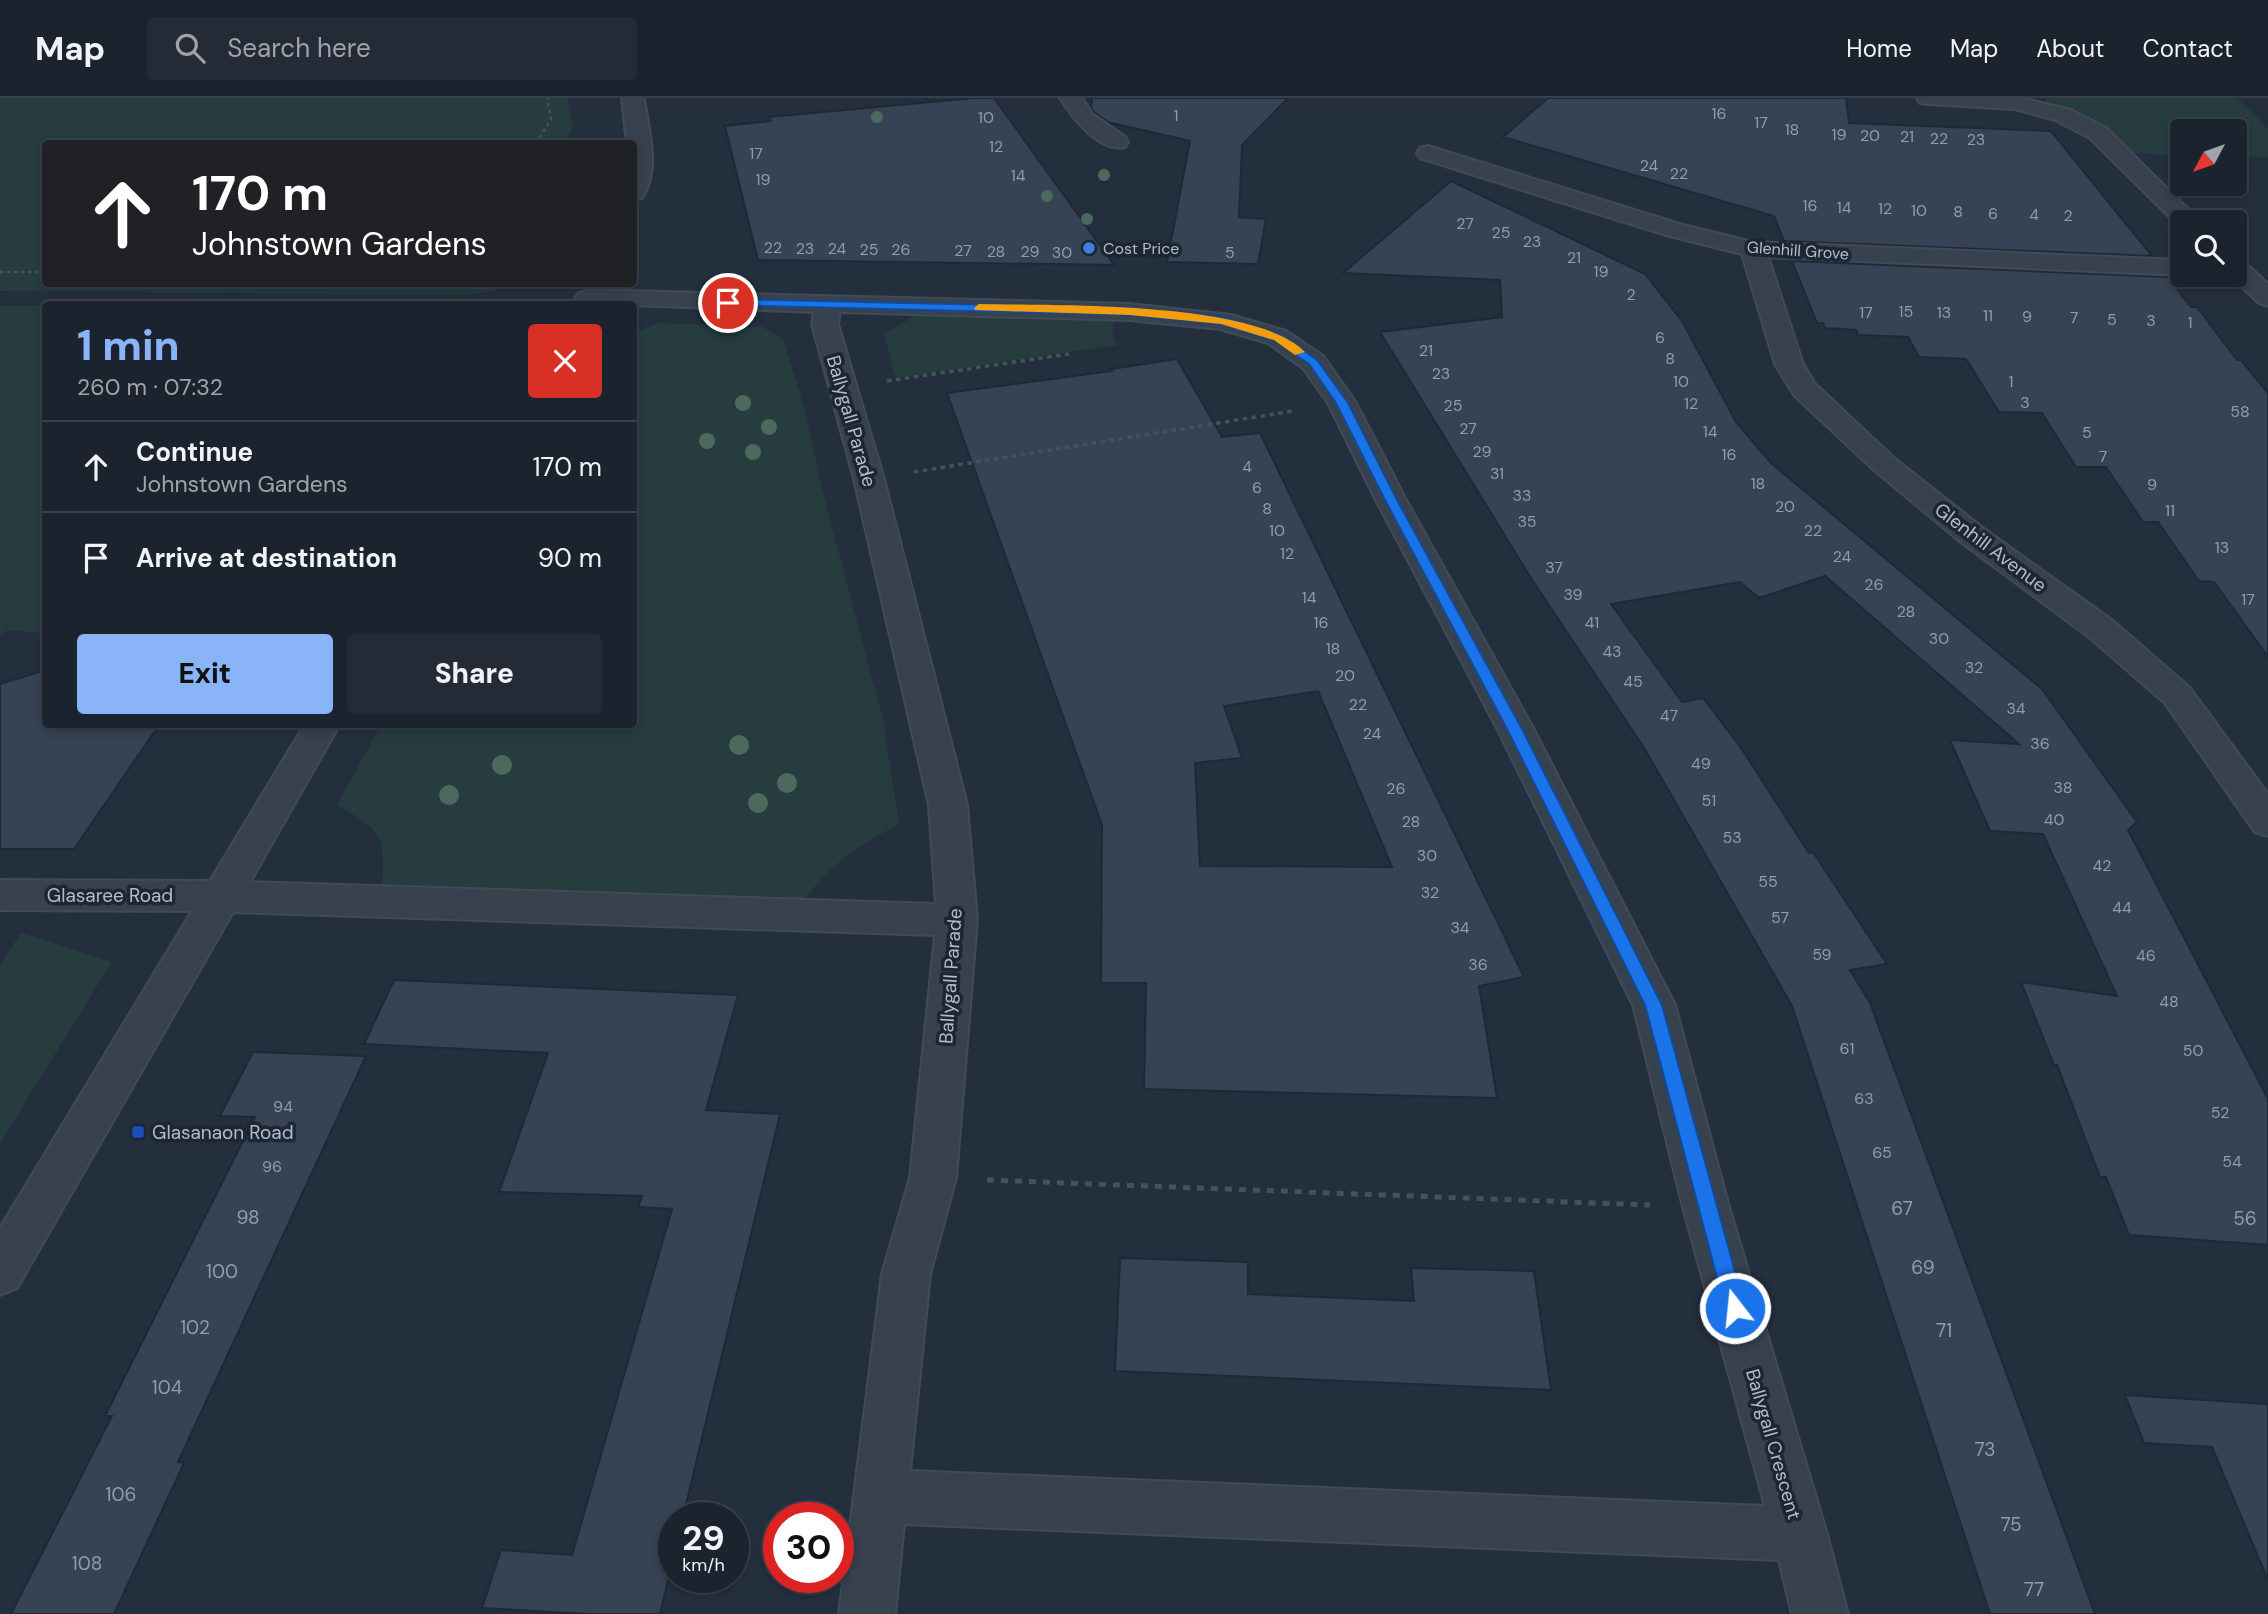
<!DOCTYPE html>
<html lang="en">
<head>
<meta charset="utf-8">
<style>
	:root { --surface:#1b232e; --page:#242b36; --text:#f1f3f6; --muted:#a0a4aa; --line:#39404a; --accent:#8ab4f8 }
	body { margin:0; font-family:"DM Sans",sans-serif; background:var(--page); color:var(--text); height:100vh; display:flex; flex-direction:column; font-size:26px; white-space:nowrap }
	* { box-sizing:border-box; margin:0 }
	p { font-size:23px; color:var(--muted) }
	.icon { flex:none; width:38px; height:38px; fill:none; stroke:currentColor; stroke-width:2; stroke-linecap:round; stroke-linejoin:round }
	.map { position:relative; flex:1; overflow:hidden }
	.details { position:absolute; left:42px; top:203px; width:595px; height:427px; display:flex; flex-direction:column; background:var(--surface); border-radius:7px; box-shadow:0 4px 10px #0003,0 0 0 2px var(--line) }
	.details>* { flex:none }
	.banner { position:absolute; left:42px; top:42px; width:595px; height:147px; border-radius:7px; box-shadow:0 4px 10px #0003,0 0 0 2px var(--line); background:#202124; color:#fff; overflow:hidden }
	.needle { width:46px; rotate:229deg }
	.fabs { position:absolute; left:2170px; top:21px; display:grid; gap:14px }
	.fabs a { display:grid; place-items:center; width:77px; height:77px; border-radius:7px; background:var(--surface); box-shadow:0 4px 10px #0003,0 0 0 2px var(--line); font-size:35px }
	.speed { position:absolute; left:658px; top:1404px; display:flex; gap:14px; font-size:35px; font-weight:700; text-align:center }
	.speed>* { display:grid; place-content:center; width:91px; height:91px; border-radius:50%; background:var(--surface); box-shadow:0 4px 10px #0003,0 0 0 2px var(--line); line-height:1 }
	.speed small { font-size:18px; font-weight:400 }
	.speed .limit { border:10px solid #d22; background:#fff; color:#111 }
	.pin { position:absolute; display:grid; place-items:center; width:60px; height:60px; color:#fff; margin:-30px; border:4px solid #fff; border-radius:50%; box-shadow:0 2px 7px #0007 }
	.me { position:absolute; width:77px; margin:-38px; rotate:344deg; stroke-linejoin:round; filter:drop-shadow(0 0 5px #0008) }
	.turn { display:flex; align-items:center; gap:24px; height:147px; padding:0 35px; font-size:32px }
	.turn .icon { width:91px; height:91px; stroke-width:2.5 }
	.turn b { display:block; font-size:49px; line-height:60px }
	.round { display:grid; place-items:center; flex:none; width:74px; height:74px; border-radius:7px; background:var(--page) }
	.head { display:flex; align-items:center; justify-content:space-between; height:119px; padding:0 35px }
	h1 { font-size:42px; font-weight:800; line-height:52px; color:var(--accent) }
	.cta { display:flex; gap:14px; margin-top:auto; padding:14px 35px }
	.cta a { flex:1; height:80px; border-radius:7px; background:var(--accent); color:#111; font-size:28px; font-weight:800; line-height:80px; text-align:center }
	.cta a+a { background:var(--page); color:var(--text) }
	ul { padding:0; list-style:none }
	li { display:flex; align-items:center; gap:21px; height:91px; padding:0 35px; border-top:2px solid var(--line) }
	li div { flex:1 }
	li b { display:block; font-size:26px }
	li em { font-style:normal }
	header { display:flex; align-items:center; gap:42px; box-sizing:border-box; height:98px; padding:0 35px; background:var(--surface); border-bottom:2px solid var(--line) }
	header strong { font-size:33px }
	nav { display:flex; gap:38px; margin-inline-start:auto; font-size:24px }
	.search { width:490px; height:63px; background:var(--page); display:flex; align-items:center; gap:18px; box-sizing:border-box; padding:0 24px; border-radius:7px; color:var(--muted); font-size:26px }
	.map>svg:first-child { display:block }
</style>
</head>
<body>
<header>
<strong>Map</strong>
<div class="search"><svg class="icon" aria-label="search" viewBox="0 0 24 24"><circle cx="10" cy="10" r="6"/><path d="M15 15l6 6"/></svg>Search here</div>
<nav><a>Home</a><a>Map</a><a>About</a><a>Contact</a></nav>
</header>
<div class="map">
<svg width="2268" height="1516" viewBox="0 0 2268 1516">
	<rect width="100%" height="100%" fill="#242f3e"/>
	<!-- green -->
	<path fill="#263c3f" d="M0,0H567L573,28L564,46H46V186H498L495,193L462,197L0,193Z
		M2047,0H2237L2268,31V59L2235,58V33H2182V57L2120,55L2041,12Z
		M0,208H45V535L7,532L0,537Z
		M964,210L1114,221L1112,232L1117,247L896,280L884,237L912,219Z
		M658,225L761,228L783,241L804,308L822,391L883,622L899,726C855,749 833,765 802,804L382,789C386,737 381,732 337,707L381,627L634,626V235Z
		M21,835L112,864L0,1045V866Z"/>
	<!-- building -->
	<path fill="#364354" stroke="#1f2835" stroke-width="2" fill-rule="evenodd" d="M975,0H994L1114,167L758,162L725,28L771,23L769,19Z
		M1092,0H1288L1242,47L1239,119L1266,121L1258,166L1167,164L1190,43L1108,24L1094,14L1091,10Z
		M1548,0H1846L1849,25L2051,33L2152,158L1784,143L1774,118L1503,39Z
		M1451,83L1645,176L1682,223L1736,324L1771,365L2042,591L2137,724L2128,732L2268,1001V1147L2129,1137L2106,1079H2100L2057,967H2054L2021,884L2117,898L2043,736L1990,733L1950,642L2019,646L1825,478L1759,500L1740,484L1611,506L1682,604L1703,600L1739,647L1809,755L1813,754L1887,866L1850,872L1870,905L2095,1516H1990L1792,908L1646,653L1529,477L1380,234L1502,219L1500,182L1343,175Z
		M1792,163L2168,179L2191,209H2197L2237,262H2241L2268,295V559L2214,484L2199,483L2158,424H2143L2106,369H2076L2042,315L1999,314L1966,261L1919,259L1908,239L1858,237L1856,232L1825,230L1823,225H1817Z
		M1177,261L1222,339L1260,335L1524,879L1479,888L1497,1000L1144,991L1146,885H1101L1102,727L947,295L1112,273L1111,271ZM1318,593L1392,769L1200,768L1195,665L1242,660L1224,608Z
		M46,572V630H157L74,751H0V586Z
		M394,882L738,897L706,1012L780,1016L683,1419H674V1457L660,1516H588L482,1510L501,1452L572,1457L672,1111L638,1109L642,1098L499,1094L548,955L364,946Z
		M253,954L366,958L178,1364L184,1365L114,1516H11L112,1318H105L255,1019L220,1018Z
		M1120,1160L1248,1164V1196L1414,1203L1411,1170L1534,1173L1551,1292L1115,1273Z
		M2125,1297L2268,1306V1482L2212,1349L2144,1345Z"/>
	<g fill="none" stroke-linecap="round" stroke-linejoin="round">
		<!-- minor casing -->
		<g stroke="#414a57" stroke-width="4">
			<path id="minor" d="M622,0H644C648,30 661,73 642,100L634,102V46H627Z
				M1060,0H1082L1092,16L1125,39L1128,44L1125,49C1099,55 1072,19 1060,0Z
				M1917,0H2021L2071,12L2106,30L2201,124H2182L2180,129L2090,40L2055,22L2015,11L1928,6L1920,5Z
				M1428,48L1683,127L1753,144L2182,162V177L1768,159L1803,266L1815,286L1894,360L1984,431L2113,523L2189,589L2268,696V738L2255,734L2165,605L2089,539L1962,445L1874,372L1794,297L1775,266L1742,156L1666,137L1420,60L1417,55L1420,50Z
				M2235,161L2244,164L2268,186V208L2259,205L2229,177H2235Z
				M588,192L1130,206L1231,217L1286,233L1323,258L1356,305L1406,402L1533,630L1675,907L1729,1109L1827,1436L1848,1516H1792L1779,1462L904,1426L895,1516H839L882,1176L910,1080L935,837L233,814L17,1190L0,1197V1130L192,813L0,812V782L210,783L305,626H340L250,784L936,806L929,707L854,381L812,226L814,214L579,205L575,200L579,195ZM840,214L1130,222L1220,231L1268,245L1303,270L1328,305L1376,402L1497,630L1633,907L1683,1109L1765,1408L910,1373L930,1176L956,1080L977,822L967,707L884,381L838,226Z"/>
		</g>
		<!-- path-far2 -->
		<path stroke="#3f5557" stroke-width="2.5" stroke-dasharray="3.5 3.5" stroke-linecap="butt" d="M536,46L551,21L547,0
			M0,174H46"/>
		<!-- path-far1 -->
		<path stroke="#3f5557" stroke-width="3.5" stroke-dasharray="4.5 4.5" stroke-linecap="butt" d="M887,283L1069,256
			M914,374L1293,313"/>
		<!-- path -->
		<path stroke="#3f5557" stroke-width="5" stroke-dasharray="7 7" stroke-linecap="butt" d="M987,1082L1650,1107"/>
		<!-- minor -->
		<use href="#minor" fill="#38414e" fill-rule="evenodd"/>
	</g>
	<!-- trees -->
	<g fill="#4b6a5d">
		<circle cx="877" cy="19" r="6"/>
		<circle cx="1104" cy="77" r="6"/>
		<circle cx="1047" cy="98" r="6"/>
		<circle cx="1087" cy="121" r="6"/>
		<circle cx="743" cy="305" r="8"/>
		<circle cx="769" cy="329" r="8"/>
		<circle cx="707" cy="343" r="8"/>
		<circle cx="753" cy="354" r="8"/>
		<circle cx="739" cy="647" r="10"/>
		<circle cx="502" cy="667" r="10"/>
		<circle cx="787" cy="685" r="10"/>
		<circle cx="449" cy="697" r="10"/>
		<circle cx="758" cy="705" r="10"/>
	</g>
	<!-- route -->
	<path fill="#1a73e8" stroke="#114b97" stroke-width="2" d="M728,201L1130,210L1222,219L1281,237L1317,262L1348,305L1397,402L1522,631L1662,907L1745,1210L1742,1217L1735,1219L1728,1217L1725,1210L1645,907L1507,631L1385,402L1336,305L1309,266L1274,242L1221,226L1130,217L724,207L722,205Z"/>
	<!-- slow -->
	<path fill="#f59e0b" d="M979,206C1053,208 1254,202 1305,254L1295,257L1274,242L1221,226L1130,217L975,212L974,210Z"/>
	<!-- markers -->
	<circle fill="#3f7fe0" stroke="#1d2633" stroke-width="2.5" cx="1089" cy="150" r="7"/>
	<rect fill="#1a4fb4" stroke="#1d2633" stroke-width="2.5" x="131" y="1027" width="14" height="14" rx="3.5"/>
	<g text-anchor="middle" stroke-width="7" stroke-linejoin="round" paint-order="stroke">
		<!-- number labels -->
		<g font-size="16" fill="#929caa">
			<text x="1719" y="21">16</text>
			<text x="1176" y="23">1</text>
			<text x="986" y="25">10</text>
			<text x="1761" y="30">17</text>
			<text x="1792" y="37">18</text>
			<text x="1839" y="42">19</text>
			<text x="1870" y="43">20</text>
			<text x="1907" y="44">21</text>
			<text x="1939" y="46">22</text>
			<text x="1976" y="47">23</text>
			<text x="996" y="54">12</text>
			<text x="756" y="61">17</text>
			<text x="1649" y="73">24</text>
			<text x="1679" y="81">22</text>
			<text x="1018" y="83">14</text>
			<text x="763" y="87">19</text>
			<text x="1810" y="113">16</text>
			<text x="1844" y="115">14</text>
			<text x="1885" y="116">12</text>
			<text x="1919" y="118">10</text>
			<text x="1958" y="119">8</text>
			<text x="1993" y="121">6</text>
			<text x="2034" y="122">4</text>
			<text x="2068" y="123">2</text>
			<text x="1465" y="131">27</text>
			<text x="1501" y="140">25</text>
			<text x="1532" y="149">23</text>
			<text x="773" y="155">22</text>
			<text x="805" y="156">23</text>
			<text x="837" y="156">24</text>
			<text x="869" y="157">25</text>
			<text x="901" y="157">26</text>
			<text x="963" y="158">27</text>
			<text x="996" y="159">28</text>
			<text x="1030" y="159">29</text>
			<text x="1062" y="160">30</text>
			<text x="1230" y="160">5</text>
			<text x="1574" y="165">21</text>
			<text x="1601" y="179">19</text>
			<text x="1631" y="202">2</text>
			<text x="1906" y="219">15</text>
			<text x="1866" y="220">17</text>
			<text x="1944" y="220">13</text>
			<text x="1988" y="223">11</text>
			<text x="2027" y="224">9</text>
			<text x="2074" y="225">7</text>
			<text x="2112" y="227">5</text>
			<text x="2151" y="228">3</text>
			<text x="2190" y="230">1</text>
			<text x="1660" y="245">6</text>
			<text x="1426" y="258">21</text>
			<text x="1670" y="266">8</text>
			<text x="1441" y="281">23</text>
			<text x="1681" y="289">10</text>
			<text x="2011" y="289">1</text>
			<text x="2025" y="310">3</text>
			<text x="1691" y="311">12</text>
			<text x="1453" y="313">25</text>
			<text x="2240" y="319">58</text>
			<text x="1468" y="336">27</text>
			<text x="1710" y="339">14</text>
			<text x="2087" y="340">5</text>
			<text x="1482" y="359">29</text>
			<text x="1729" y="362">16</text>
			<text x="2103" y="364">7</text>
			<text x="1247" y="374">4</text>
			<text x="1497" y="381">31</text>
			<text x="1758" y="391">18</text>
			<text x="2152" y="392">9</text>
			<text x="1257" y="395">6</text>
			<text x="1522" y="403">33</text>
			<text x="1785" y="414">20</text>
			<text x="1267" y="416">8</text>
			<text x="2170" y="418">11</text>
			<text x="1527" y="429">35</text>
			<text x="1277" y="438">10</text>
			<text x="1813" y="438">22</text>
			<text x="2222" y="455">13</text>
			<text x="1287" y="461">12</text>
			<text x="1842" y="464">24</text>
			<text x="1554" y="475">37</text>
			<text x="1874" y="492">26</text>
			<text x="1573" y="502">39</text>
			<text x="1309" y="505">14</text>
			<text x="2248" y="507">17</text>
			<text x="1906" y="519">28</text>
			<text x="1321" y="530">16</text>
			<text x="1592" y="530">41</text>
			<text x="1939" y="546">30</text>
			<text x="1333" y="556">18</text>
			<text x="1612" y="559">43</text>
			<text x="1974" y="575">32</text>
			<text x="1345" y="583">20</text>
			<text x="1633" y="589">45</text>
			<text x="1358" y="612">22</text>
			<text x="2016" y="616">34</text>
			<text x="1669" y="623">47</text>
			<text x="1372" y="641">24</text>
			<text x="2040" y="651">36</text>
			<text x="1701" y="671">49</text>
			<text x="2063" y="695">38</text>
			<text x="1396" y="696">26</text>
			<text x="1709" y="708">51</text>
			<text x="2054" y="727">40</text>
			<text x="1411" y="729">28</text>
			<text x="1732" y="745">53</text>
			<text x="1427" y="763">30</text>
			<text x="2102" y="773">42</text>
			<text x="1768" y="789">55</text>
			<text x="1430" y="800">32</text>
			<text x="2122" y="815">44</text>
			<text x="1780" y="825">57</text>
			<text x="1460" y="835">34</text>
			<text x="1822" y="862">59</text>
			<text x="2146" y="863">46</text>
			<text x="1478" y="872">36</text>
			<text x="2169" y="909">48</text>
			<text x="1847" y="956">61</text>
			<text x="2193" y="958">50</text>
			<text x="1864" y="1006">63</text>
			<text x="283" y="1014">94</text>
			<text x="2220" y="1020">52</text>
			<text x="1882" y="1060">65</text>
			<text x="2232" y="1069">54</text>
			<text x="272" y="1074">96</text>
		</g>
		<!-- far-poi labels -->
		<g font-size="16" fill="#b4bcc9" stroke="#1d2633" text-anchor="start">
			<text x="1103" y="156">Cost Price</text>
		</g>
		<!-- far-street labels -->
		<g font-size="16" fill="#b4bcc9" stroke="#1d2633">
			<text transform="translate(1798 152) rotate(4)" y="6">Glenhill Grove</text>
		</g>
		<!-- street labels -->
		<g font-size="19" fill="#b4bcc9" stroke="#1d2633">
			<text transform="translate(852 323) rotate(74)" y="7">Ballygall Parade</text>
			<text transform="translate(1991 449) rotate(37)" y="7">Glenhill Avenue</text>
			<text x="110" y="804">Glasaree Road</text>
			<text transform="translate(950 878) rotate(-86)" y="7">Ballygall Parade</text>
			<text transform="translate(1774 1346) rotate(74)" y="7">Ballygall Crescent</text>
		</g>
		<!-- poi labels -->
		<g font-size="19" fill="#b4bcc9" stroke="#1d2633" text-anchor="start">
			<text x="152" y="1041">Glasanaon Road</text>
		</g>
		<!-- near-number labels -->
		<g font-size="19" fill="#929caa">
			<text x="1902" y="1117">67</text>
			<text x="248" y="1126">98</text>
			<text x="2245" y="1127">56</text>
			<text x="1923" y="1176">69</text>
			<text x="222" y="1180">100</text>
			<text x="195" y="1236">102</text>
			<text x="1944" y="1239">71</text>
			<text x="167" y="1296">104</text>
			<text x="1985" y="1358">73</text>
			<text x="121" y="1403">106</text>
			<text x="2011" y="1433">75</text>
			<text x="87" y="1472">108</text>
			<text x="2034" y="1498">77</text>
		</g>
	</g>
</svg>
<div class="fabs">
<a><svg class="needle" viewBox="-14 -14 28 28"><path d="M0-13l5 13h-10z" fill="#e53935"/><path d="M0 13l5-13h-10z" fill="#a0a4aa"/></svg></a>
<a><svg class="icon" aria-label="search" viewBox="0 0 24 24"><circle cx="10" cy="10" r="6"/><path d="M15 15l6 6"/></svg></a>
</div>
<div class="speed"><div>29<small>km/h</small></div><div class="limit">30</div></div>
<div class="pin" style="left:728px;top:205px;background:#d93025"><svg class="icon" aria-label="arrive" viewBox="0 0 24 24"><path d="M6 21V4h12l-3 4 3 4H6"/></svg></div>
<svg class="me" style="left:1735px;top:1210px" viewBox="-20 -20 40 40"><circle r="17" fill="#1a73e8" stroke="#fff" stroke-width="3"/><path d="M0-11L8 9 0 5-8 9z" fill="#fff"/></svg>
<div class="banner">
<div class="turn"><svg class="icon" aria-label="ahead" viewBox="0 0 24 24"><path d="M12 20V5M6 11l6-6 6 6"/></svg><div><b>170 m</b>Johnstown Gardens</div></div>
</div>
<section class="details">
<div class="head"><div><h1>1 min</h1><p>260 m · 07:32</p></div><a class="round" style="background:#d93025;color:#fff"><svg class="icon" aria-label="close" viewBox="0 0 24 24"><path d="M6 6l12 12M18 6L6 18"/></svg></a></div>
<ul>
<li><svg class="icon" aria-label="ahead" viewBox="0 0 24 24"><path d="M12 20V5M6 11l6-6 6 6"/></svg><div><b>Continue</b><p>Johnstown Gardens</p></div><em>170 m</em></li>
<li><svg class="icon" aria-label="arrive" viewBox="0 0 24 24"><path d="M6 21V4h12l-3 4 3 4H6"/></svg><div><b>Arrive at destination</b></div><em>90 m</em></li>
</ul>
<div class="cta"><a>Exit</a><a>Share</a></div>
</section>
</div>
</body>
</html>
